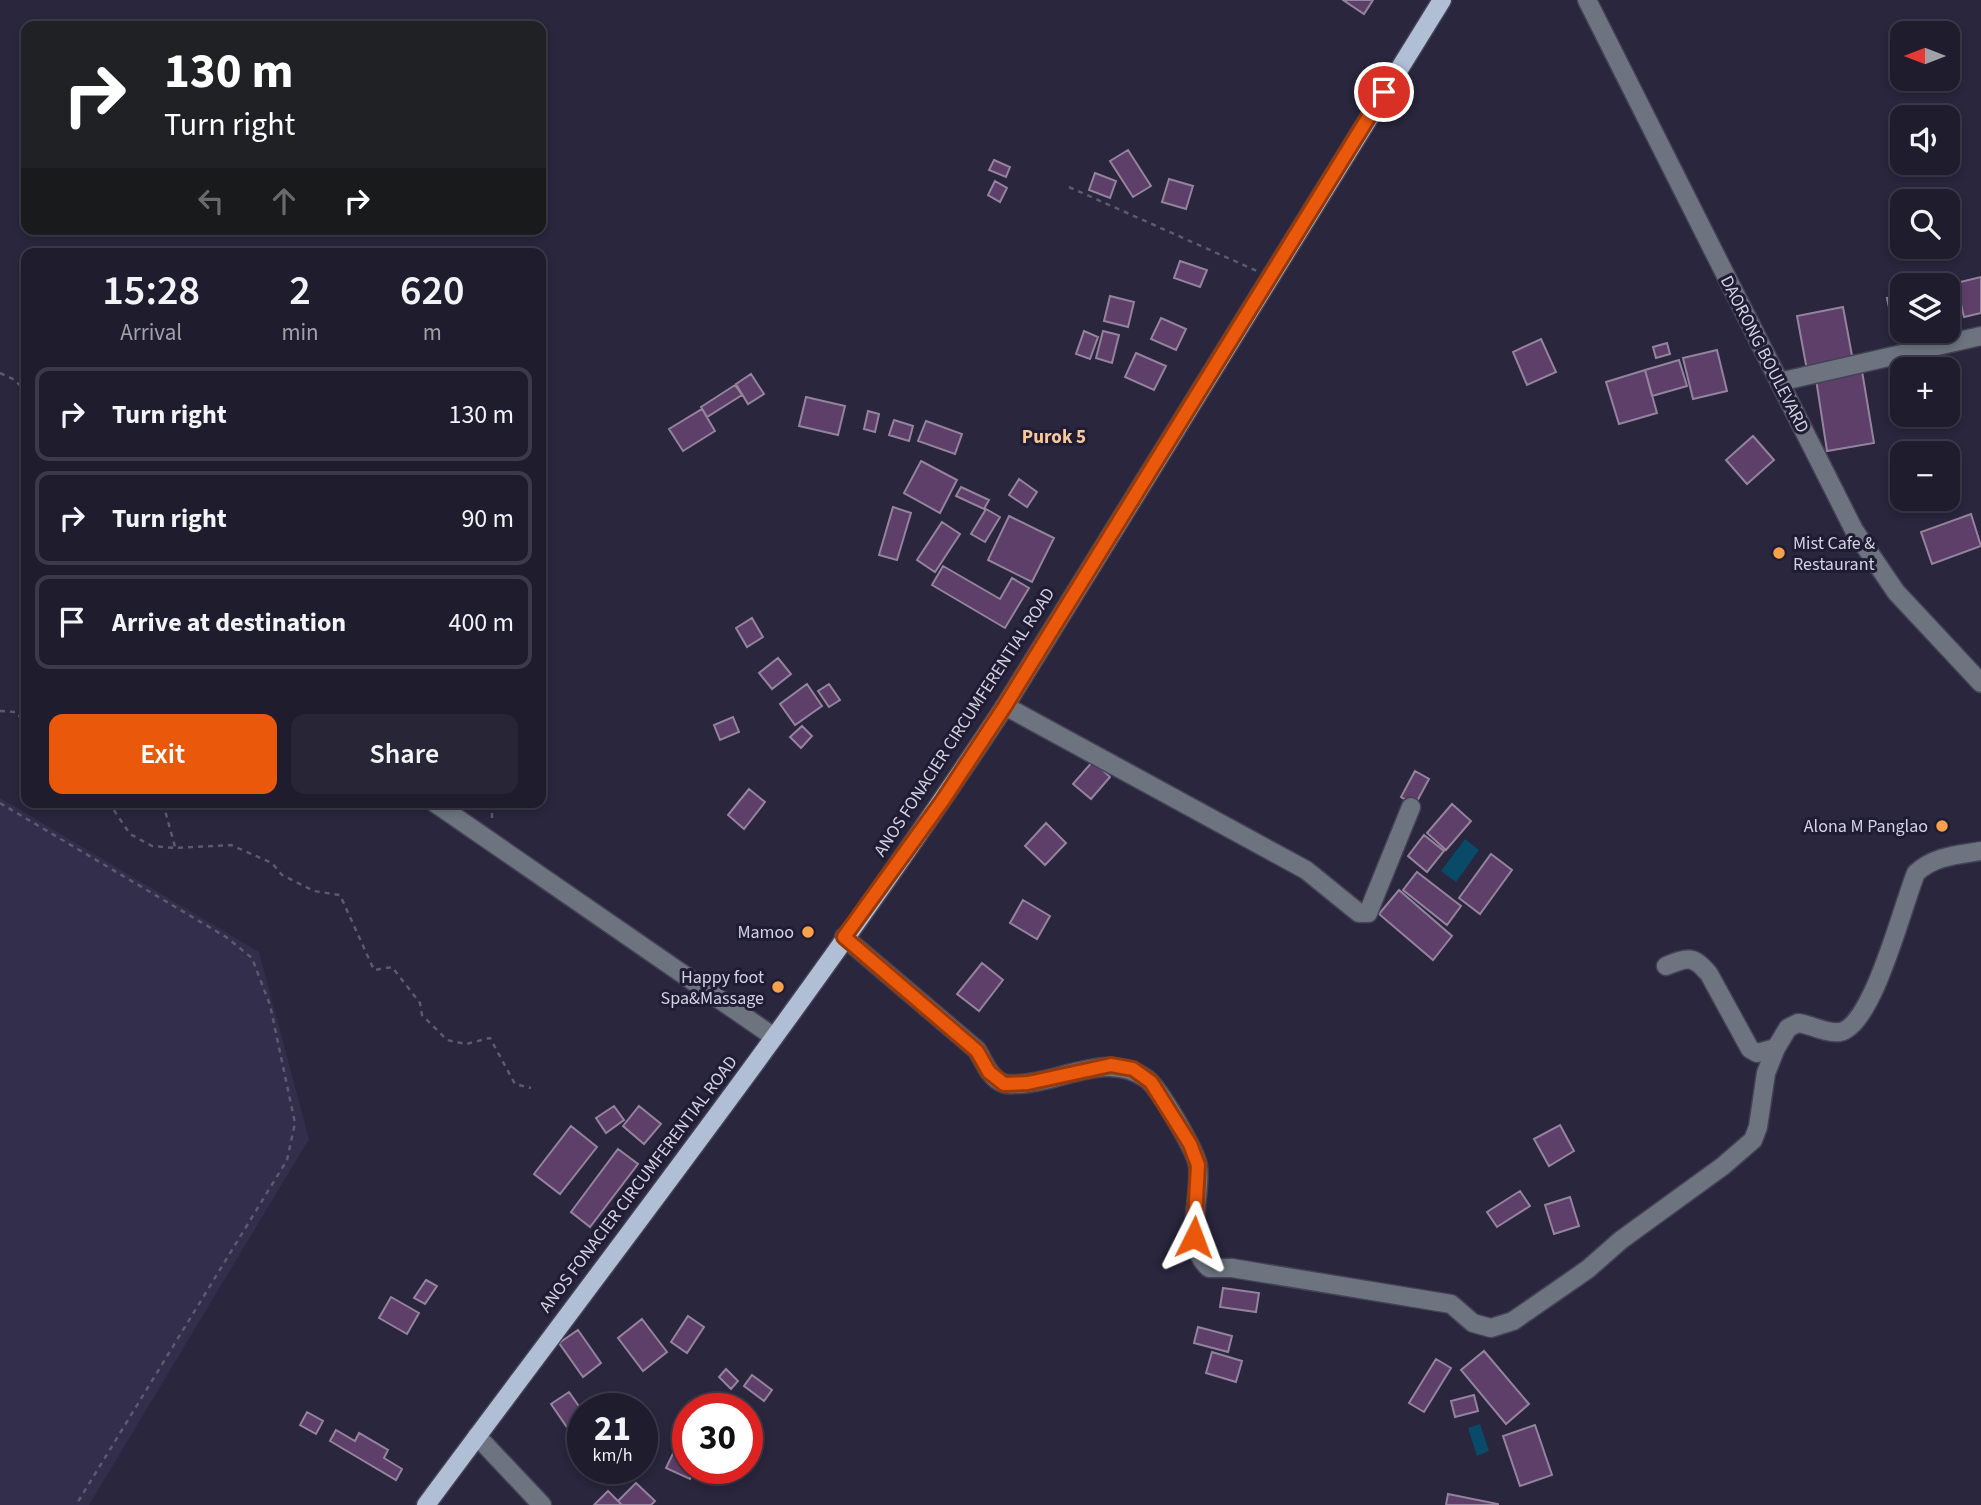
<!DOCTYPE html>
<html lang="en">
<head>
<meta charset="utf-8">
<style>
	:root { --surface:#1f1c2e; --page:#272536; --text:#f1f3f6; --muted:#a1a1aa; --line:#3c3a4a; --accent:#ea580c }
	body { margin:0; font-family:"Source Sans 3",sans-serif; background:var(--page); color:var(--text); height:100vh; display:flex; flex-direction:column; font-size:26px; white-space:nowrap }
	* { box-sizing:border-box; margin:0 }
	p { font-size:23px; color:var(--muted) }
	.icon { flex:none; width:38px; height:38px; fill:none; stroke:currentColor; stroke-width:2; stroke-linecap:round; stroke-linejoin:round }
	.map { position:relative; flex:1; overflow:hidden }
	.drawer { position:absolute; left:21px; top:248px; width:525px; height:560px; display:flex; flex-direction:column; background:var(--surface); border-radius:14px; box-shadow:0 4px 10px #0003,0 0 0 2px var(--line) }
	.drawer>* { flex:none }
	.banner { position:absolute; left:21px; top:21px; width:525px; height:214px; border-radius:14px; box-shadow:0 4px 10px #0003,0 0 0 2px var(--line); background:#202124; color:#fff; overflow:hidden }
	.needle { width:46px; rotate:270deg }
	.buttons { position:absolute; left:1890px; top:21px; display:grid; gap:14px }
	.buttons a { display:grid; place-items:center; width:70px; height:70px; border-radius:14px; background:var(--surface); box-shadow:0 4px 10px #0003,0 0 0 2px var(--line); font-size:35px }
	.speed { position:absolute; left:567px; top:1393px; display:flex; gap:14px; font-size:35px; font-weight:700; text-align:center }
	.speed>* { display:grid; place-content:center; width:91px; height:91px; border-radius:50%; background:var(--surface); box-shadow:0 4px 10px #0003,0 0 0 2px var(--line); line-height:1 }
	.speed small { font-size:18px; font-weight:400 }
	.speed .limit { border:10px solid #d22; background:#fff; color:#111 }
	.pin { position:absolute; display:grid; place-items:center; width:60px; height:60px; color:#fff; margin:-30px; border:4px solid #fff; border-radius:50%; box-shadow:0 2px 7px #0007 }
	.me { position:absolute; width:77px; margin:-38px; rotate:3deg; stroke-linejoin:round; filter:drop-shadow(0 0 5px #0008) }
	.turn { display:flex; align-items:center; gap:24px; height:147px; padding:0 28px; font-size:32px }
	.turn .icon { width:91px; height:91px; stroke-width:2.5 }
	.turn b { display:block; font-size:49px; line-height:60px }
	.lanes { display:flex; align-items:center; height:66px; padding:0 28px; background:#0003; justify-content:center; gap:35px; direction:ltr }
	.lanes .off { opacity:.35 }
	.eta { display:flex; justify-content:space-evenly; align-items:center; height:119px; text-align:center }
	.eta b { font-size:42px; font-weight:600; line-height:49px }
	.action { display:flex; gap:14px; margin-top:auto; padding:14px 28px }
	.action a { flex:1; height:80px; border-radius:14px; background:var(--accent); color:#fff; font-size:28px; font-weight:600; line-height:80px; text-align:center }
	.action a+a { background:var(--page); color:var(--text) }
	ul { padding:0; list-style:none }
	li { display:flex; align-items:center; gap:21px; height:94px; margin:0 14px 10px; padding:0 14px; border:4px solid var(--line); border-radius:14px }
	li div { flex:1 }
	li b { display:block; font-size:26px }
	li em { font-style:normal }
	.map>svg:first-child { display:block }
</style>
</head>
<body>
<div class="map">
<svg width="1981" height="1505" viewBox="0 0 1981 1505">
	<rect width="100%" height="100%" fill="#29263d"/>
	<!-- built -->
	<path fill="#322e4c" d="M0,798L259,952L309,1139L89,1505H0Z"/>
	<!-- water -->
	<path fill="#084a68" d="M1465,839L1479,850L1456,882L1441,871Z
		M1480,1424L1489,1451L1477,1456L1468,1428Z"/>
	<!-- building -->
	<path fill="#5d3f6a" stroke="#94839c" stroke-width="2" d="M1343,0H1373L1364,14Z
		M1128,150L1151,186L1133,197L1110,161Z
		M994,160L1010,167L1006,177L989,170Z
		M1095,173L1116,181L1110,198L1089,190Z
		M1169,179L1193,186L1186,209L1162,202Z
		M995,181L1007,188L1000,202L988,195Z
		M1180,261L1207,270L1200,287L1174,278Z
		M1981,277V313L1964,317L1956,283Z
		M1953,283L1956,309L1948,310V285H1936Z
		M1902,295V331H1913L1914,338L1896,341L1887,298Z
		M1110,296L1134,302L1128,327L1104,321Z
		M1843,307L1853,361L1807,370L1797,316Z
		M1161,318L1186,329L1176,350L1151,339Z
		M1084,331L1098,337L1090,359L1076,354Z
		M1103,331L1119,335L1112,363L1096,358Z
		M1541,339L1556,372L1527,385L1513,352Z
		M1667,343L1670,354L1656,358L1653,347Z
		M1717,350L1727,391L1693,399L1683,358Z
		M1136,353L1166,366L1154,390L1125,377Z
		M1679,360L1687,386L1652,396L1645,370Z
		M1645,370L1657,413L1619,424L1606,382Z
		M1862,371L1874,443L1827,451L1816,379Z
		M751,374L764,394L748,404L736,384Z
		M735,385L742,395L707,417L701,407Z
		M806,397L845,406L838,435L799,426Z
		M702,409L715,431L683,451L669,429Z
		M868,411L879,414L875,432L864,429Z
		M894,420L913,426L909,441L889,435Z
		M926,421L962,434L955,454L918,441Z
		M1753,436L1774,460L1747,484L1726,460Z
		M921,461L957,480L940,513L904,493Z
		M1019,479L1037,492L1027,507L1009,495Z
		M961,487L989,500L984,509L956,496Z
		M893,507L911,513L897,560L879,555Z
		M986,509L1000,517L985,542L971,534Z
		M1971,514L1981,546L1932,564L1921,532Z
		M1009,516L1054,538L1032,582L988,560Z
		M942,522L960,534L935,572L917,560Z
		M943,566L1000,599L1012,578L1029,588L1005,628L932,585Z
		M752,618L763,637L747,647L736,628Z
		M778,658L791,674L772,689L759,673Z
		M807,684L822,706L795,725L780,704Z
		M829,684L840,700L829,707L818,691Z
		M733,717L739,732L720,740L714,725Z
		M802,726L812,736L801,748L790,737Z
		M1093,761L1110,777L1091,799L1073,784Z
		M1415,771L1429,779L1415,805L1401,797Z
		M749,789L765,802L744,829L728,815Z
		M1452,804L1471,821L1446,850L1427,833Z
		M1046,823L1066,843L1045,865L1025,846Z
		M1424,835L1444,851L1427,872L1408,856Z
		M1491,854L1512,870L1480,914L1459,898Z
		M1417,872L1461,906L1447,925L1403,890Z
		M1399,890L1452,936L1433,960L1379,914Z
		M1023,900L1050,916L1037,939L1010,923Z
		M982,963L1003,980L979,1011L957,994Z
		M614,1106L624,1120L606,1133L596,1118Z
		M639,1106L661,1124L644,1144L623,1126Z
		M1560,1125L1574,1151L1549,1166L1534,1139Z
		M571,1126L597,1147L560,1194L534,1174Z
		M618,1149L638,1164L590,1227L571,1212Z
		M1520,1191L1530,1206L1497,1227L1487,1212Z
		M1570,1197L1579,1226L1554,1234L1545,1205Z
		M426,1280L437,1286L425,1304L414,1298Z
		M1223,1288L1259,1293L1256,1312L1220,1307Z
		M391,1297L419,1313L407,1334L379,1318Z
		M688,1316L704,1327L687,1353L671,1342Z
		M642,1319L667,1352L643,1371L618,1338Z
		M1198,1327L1232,1336L1228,1352L1194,1343Z
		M578,1330L601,1363L583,1377L559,1343Z
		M1484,1351L1529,1404L1506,1424L1461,1370Z
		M1212,1352L1242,1361L1236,1382L1206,1373Z
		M1436,1359L1451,1368L1424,1412L1409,1403Z
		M726,1369L738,1381L731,1389L719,1377Z
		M752,1375L772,1390L764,1401L744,1386Z
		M569,1392L583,1412V1429L573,1436L551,1404Z
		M1474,1395L1478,1411L1455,1417L1451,1401Z
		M307,1412L323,1421L316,1434L300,1425Z
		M1535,1425L1552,1475L1520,1486L1503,1436Z
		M336,1430L355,1441L359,1433L388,1450L384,1458L402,1469L396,1480L330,1441Z
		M678,1443L688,1448V1468H695L690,1479L666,1468Z
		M636,1483L655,1501L651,1505H622L618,1501Z
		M608,1491L622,1505H594Z
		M1448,1494L1498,1504V1505H1446Z"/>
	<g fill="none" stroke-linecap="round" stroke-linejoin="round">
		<!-- minor casing -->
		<g stroke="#444257" stroke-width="21">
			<path id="minor" d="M1587,0L1854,530L1896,592L1981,683
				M1779,382L1981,336
				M1005,706L1306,870L1359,913H1368L1411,807
				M435,803L774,1037
				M844,937L977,1050C984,1062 990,1078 1003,1083C1007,1085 1014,1084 1019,1084C1063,1082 1107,1050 1147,1079C1159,1088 1196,1151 1198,1166C1202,1199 1181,1242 1209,1268H1232L1451,1304L1473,1323L1491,1328L1513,1321L1588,1269L1621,1240L1723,1166L1753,1140L1758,1127L1766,1073L1776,1048
				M1666,966C1688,957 1693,955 1709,974L1750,1049L1757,1053L1776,1048L1788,1028L1798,1023C1812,1025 1827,1034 1840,1032C1873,1026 1903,904 1916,873C1934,856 1957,855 1981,851
				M477,1436L542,1505"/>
		</g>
		<!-- major casing -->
		<g stroke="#444257" stroke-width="21">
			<path id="major" d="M426,1505C622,1241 824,981 1005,706L1442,0"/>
		</g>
		<!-- path -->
		<path stroke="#5d5a6f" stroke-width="2.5" stroke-dasharray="5 5" stroke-linecap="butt" d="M1069,187L1257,271
			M0,373L15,380L26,392
			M0,711L16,712L26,724
			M0,803L226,937L252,958L270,1005L295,1123L287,1160L76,1505
			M107,803L111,806L130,834L152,846L175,848L231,845L272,863L282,875L314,891L340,895L374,970L392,967L420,1003L422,1015L447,1040L466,1044L490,1038L515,1084L531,1088
			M163,803L175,847
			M492,803V821"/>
		<!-- minor -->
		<use href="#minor" stroke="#6d747f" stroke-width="18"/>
		<!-- major -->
		<use href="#major" stroke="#b1bfd6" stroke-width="18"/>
	</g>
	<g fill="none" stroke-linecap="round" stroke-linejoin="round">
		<!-- route casing -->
		<g stroke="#983908" stroke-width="18">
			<path id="route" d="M1194,1237L1198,1165L1190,1144L1151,1082L1133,1069L1111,1065L1028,1083L1004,1084L989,1072L977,1051L844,937L943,800L1005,706L1384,92"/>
		</g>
		<!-- route -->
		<use href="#route" stroke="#ea580c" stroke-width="12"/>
	</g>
	<!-- markers -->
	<g fill="#f8a14a" stroke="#1f1c33" stroke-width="2.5">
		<circle cx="1779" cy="553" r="7"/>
		<circle cx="1942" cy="826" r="7"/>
		<circle cx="808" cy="932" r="7"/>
		<circle cx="778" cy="987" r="7"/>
	</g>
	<g text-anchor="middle" stroke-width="6" stroke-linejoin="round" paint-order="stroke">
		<!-- street labels -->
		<g font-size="18" fill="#d3d2e2" stroke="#1f1c33">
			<text transform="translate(1765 354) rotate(63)" y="6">DAORONG BOULEVARD</text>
			<text transform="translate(964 722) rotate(-57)" y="6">ANOS FONACIER CIRCUMFERENTIAL ROAD</text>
			<text transform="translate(638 1184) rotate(-53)" y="6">ANOS FONACIER CIRCUMFERENTIAL ROAD</text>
		</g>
		<!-- poi labels -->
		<g font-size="18" fill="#d3d2e2" stroke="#1f1c33" text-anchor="end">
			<text x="1793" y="549" text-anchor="start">Mist Cafe &amp;<tspan x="1793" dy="21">Restaurant</tspan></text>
			<text x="1928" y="832">Alona M Panglao</text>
			<text x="794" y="938">Mamoo</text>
			<text x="764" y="983">Happy foot<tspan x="764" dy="21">Spa&amp;Massage</tspan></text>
		</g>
		<!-- neighbourhood labels -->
		<g font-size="19" font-weight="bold" fill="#f8c79c" stroke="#1f1c33">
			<text x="1054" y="443">Purok 5</text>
		</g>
	</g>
</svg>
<div class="buttons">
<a><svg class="needle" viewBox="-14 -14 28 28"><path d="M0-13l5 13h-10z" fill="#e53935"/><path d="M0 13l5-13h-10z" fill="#a1a1aa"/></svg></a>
<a><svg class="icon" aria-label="sound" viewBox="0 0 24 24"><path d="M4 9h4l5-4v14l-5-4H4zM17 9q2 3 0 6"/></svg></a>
<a><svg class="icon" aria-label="search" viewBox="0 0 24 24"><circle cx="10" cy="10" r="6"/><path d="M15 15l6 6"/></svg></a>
<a><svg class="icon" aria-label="layers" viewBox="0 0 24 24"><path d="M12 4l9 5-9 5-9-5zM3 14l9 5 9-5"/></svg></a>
<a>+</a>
<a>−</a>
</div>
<div class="speed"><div>21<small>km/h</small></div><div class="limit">30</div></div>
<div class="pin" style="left:1384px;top:92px;background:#d93025"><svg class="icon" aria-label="arrive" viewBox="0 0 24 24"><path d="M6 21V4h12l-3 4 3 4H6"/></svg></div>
<svg class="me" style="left:1194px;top:1237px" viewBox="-20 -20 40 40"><path d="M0-17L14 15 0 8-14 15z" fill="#ea580c" stroke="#fff" stroke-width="4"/></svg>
<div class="banner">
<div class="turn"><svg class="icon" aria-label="right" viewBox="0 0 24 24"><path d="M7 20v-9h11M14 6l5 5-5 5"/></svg><div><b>130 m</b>Turn right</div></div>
<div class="lanes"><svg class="icon off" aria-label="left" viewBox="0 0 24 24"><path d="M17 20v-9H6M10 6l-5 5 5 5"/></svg><svg class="icon off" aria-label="ahead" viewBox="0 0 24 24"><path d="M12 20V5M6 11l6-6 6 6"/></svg><svg class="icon" aria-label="right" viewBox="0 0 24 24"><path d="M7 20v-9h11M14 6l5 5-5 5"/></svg></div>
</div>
<section class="drawer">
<div class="eta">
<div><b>15:28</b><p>Arrival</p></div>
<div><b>2</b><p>min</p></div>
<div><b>620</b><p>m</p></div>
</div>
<ul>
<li><svg class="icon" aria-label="right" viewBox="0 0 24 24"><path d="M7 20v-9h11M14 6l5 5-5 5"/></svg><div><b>Turn right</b></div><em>130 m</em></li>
<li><svg class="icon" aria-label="right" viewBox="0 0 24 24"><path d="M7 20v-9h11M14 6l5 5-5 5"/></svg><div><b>Turn right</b></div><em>90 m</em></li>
<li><svg class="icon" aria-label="arrive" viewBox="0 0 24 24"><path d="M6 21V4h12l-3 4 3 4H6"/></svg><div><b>Arrive at destination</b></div><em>400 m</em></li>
</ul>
<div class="action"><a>Exit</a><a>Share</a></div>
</section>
</div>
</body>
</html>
